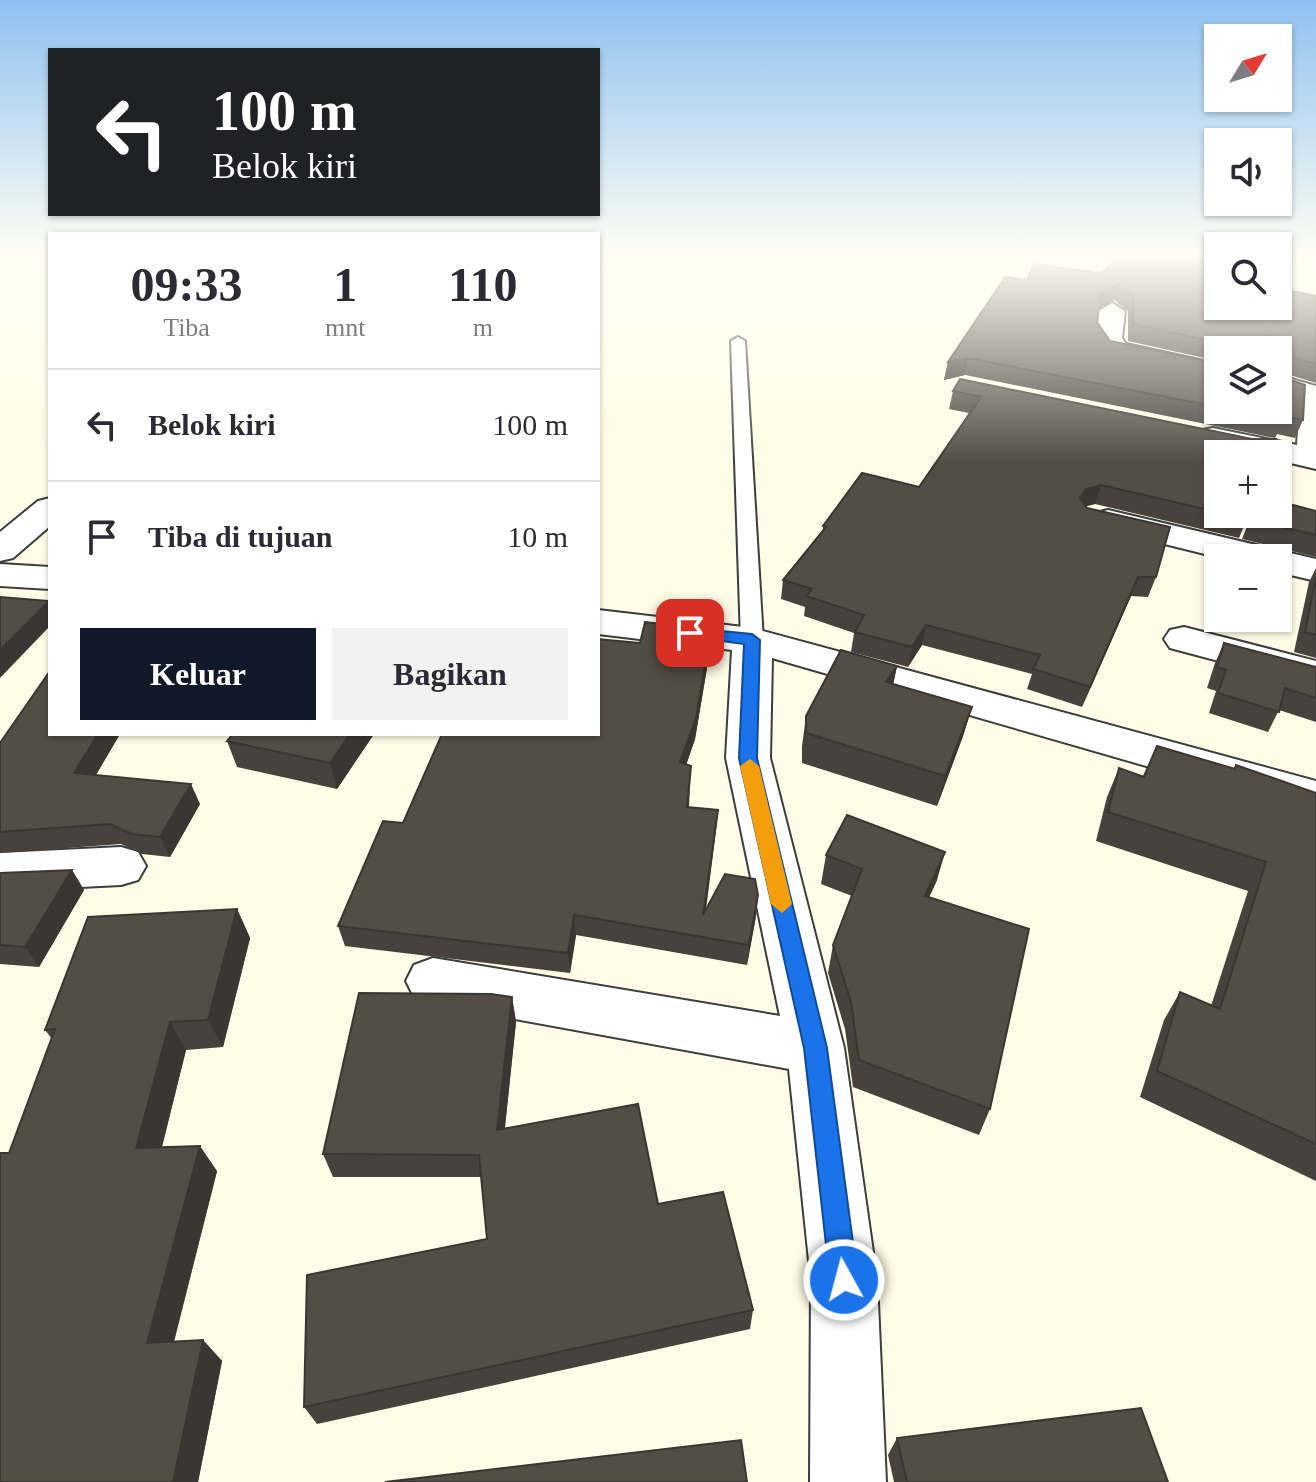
<!DOCTYPE html>
<html lang="id">
<head>
<meta charset="utf-8">
<style>
	:root { --surface:#fff; --page:#f2f2f3; --text:#2b2b33; --muted:#7c7c81; --line:#e1e1e2; --accent:#111827 }
	body { margin:0; font-family:"Times New Roman",serif; background:var(--page); color:var(--text); height:100vh; display:flex; flex-direction:column; font-size:30px; white-space:nowrap }
	* { box-sizing:border-box; margin:0 }
	p { font-size:26px; color:var(--muted) }
	.icon { flex:none; width:44px; height:44px; fill:none; stroke:currentColor; stroke-width:2; stroke-linecap:round; stroke-linejoin:round }
	.map { position:relative; flex:1; overflow:hidden }
	.details { position:absolute; left:48px; top:232px; width:552px; height:504px; display:flex; flex-direction:column; background:var(--surface); border-radius:0px; box-shadow:0 2px 6px #0004 }
	.details>* { flex:none }
	.guide { position:absolute; left:48px; top:48px; width:552px; height:168px; border-radius:0px; box-shadow:0 2px 6px #0004; background:#202124; color:#fff; overflow:hidden }
	.needle { width:52px; rotate:52deg }
	.fabs { position:absolute; left:1204px; top:24px; display:grid; gap:16px }
	.fabs a { display:grid; place-items:center; width:88px; height:88px; border-radius:0px; background:var(--surface); box-shadow:0 2px 6px #0004; font-size:40px }
	.pin { position:absolute; display:grid; place-items:center; width:68px; height:68px; color:#fff; margin:-34px; border-radius:16px; box-shadow:0 4px 12px #0006 }
	.me { position:absolute; width:88px; margin:-44px; rotate:353deg; stroke-linejoin:round; filter:drop-shadow(0 0 6px #0008) }
	.turn { display:flex; align-items:center; gap:28px; height:168px; padding:0 32px; font-size:36px }
	.turn .icon { width:104px; height:104px; stroke-width:2.5 }
	.turn b { display:block; font-size:56px; line-height:68px }
	.eta { display:flex; justify-content:space-evenly; align-items:center; height:136px; text-align:center }
	.eta b { font-size:48px; font-weight:600; line-height:56px }
	.button { display:flex; gap:16px; margin-top:auto; padding:16px 32px }
	.button a { flex:1; height:92px; border-radius:0px; background:var(--accent); color:#fff; font-size:32px; font-weight:600; line-height:92px; text-align:center }
	.button a+a { background:var(--page); color:var(--text) }
	ul { padding:0; list-style:none }
	li { display:flex; align-items:center; gap:24px; height:112px; padding:0 32px; border-top:2px solid var(--line) }
	li div { flex:1 }
	li b { display:block; font-size:30px }
	li em { font-style:normal }
	.map>svg:first-child { display:block }
</style>
</head>
<body>
<div class="map">
<svg width="1316" height="1482" viewBox="0 0 1316 1482">
	<rect width="100%" height="100%" fill="#fffde7"/>
	<g fill="none" stroke-linecap="round" stroke-linejoin="round">
		<!-- lane casing -->
		<g stroke="#3d3d3d" stroke-width="4">
			<path id="lane" d="M738,337L745,341L763,640L752,647L741,640L731,341Z"/>
		</g>
		<!-- street casing -->
		<g stroke="#3d3d3d" stroke-width="4">
			<path id="street" d="M1112,303L1125,311L1122,338L1126,344L1218,364V380L1107,356L1095,339L1099,311Z
				M1278,375L1316,386V469L1278,460V454H1248L1202,444L1197,437L1202,430L1213,428L1297,445L1300,401L1278,393Z
				M50,498V526L13,558L0,561V532L38,501Z
				M1108,510L1316,559V581L1278,572V558H1221L1096,527L1091,520L1096,513Z
				M0,564L50,567V589L0,586Z
				M598,610L752,628L1316,781V815L772,658L770,758L844,1048L877,1280L886,1482H810L811,1280L789,1069L433,1004L414,997L406,981L414,965L433,958L780,1016L726,758L732,650L598,634Z
				M1184,627L1316,661V687L1170,648L1164,639L1170,630Z
				M121,847L138,852L146,866L138,880L121,885L0,891V853Z"/>
		</g>
		<!-- lane -->
		<use href="#lane" fill="#fff" fill-rule="evenodd"/>
		<!-- street -->
		<use href="#street" fill="#fff" fill-rule="evenodd"/>
	</g>
	<!-- wall -->
	<path fill="#48423c" fill-rule="evenodd" d="M1216,256L1209,262L1218,264L1217,276L1316,296V383L1283,373V377L1303,420L1295,438L1277,434L1275,438L965,375L944,380L948,362L1027,280L1102,273ZM1114,300L1128,311V341L1218,361V350H1278V410H1218V363L1110,341L1097,322L1099,309Z
		M960,379L1218,454V514H1249L1239,538L1095,504L1086,506L1156,577L1148,597L1131,596L1082,707L1027,689L1032,674L922,645L908,667L851,652L854,633L804,616L805,607L781,599L783,580L823,531V526L919,487L969,413L949,409L953,391Z
		M1316,511V557L1242,539L1252,514Z
		M1316,568V658L1294,652L1309,582Z
		M1224,643L1316,667V722L1279,710L1268,732L1209,713L1216,691L1207,688L1215,663Z
		M710,650L695,739L686,765L691,766L689,807L718,810L716,830L706,910L758,895L756,916L747,965L576,935L570,973L345,946L338,926L403,823L598,734Z
		M897,666L893,684L972,707L963,736L937,806L802,763V746L806,716Z
		M50,734H120L96,775L200,804L170,857L142,854L121,844L0,853V743Z
		M233,734H374L337,789L237,767L227,741Z
		M1157,746L1234,768L1236,765L1316,793V1181L1140,1097L1164,1020L1180,992L1211,1006L1248,891L1096,841L1107,797L1119,768L1143,776Z
		M826,855L937,880L929,897L990,1109L979,1135L853,1087L845,1029L828,973L833,945L852,896L821,884Z
		M72,870L84,890L39,967L0,964V873Z
		M237,909L250,938L223,1047L186,1050L162,1147L217,1171L174,1342L203,1340L222,1361L198,1482H0L9,1153L52,1039L45,1030Z
		M512,997L516,1022L505,1128L658,1204L753,1310L750,1329L317,1424L304,1407L487,1239L481,1177H333L323,1154Z
		M897,1438L1168,1482H894L888,1455Z"/>
	<!-- shaded-wall -->
	<path fill="#3b3631" d="M1203,256H1216L1193,276L1199,260Z
		M1118,284L1114,300L1096,311L1101,294Z
		M968,358L965,375L944,380L948,362Z
		M1101,485L1095,504L1080,508V498L1086,489Z
		M1138,577L1131,596L1082,707L1090,687Z
		M49,601L50,604V626L0,678V650Z
		M926,625L922,645L908,667L912,647Z
		M711,630L710,650L695,739L680,783V762Z
		M897,666L891,695L886,682Z
		M972,707L963,736L937,806L945,776Z
		M98,734H120L85,793L74,773Z
		M350,734H374L337,789L330,763Z
		M191,784L200,804L170,857L160,837Z
		M718,810L716,830L702,935L703,915Z
		M945,852L937,880L917,924L925,896Z
		M72,870L84,890L39,967L25,947Z
		M758,895L756,916L747,965L749,945Z
		M237,909L250,938L223,1047L208,1020Z
		M574,915L576,935L570,973L568,953Z
		M512,997L516,1022L502,1153L497,1130Z
		M170,1022L186,1050L155,1174L136,1148Z
		M200,1146L217,1171L168,1364L147,1343Z
		M203,1340L222,1361L198,1482H173Z"/>
	<!-- building -->
	<path fill="#544d46" stroke="#3b3631" stroke-width="2" d="M1118,256H1203L1199,260L1218,264V268L1213,275L1218,276V306H1278V288L1316,296V364L1286,355L1282,358L1283,377L1305,385L1303,420L1284,416L1283,420L1232,410H1278V350H1226L1225,344L1133,324V295L1118,284L1101,294L1097,322L1110,341L1218,363V407L968,358L948,362L1005,277L1027,280L1034,264L1102,273Z
		M960,379L1252,439H1276L1271,454H1218V512L1101,485L1086,489L1080,498L1087,508L1170,527L1156,577H1138L1090,687L1033,669L1040,655L926,625L912,647L855,632L864,615L806,596L812,589L783,580L826,527L823,526L862,473L919,487L981,397L953,391Z
		M1278,501L1316,511V535L1250,519L1252,514H1278Z
		M1227,514H1249L1248,519Z
		M1316,577V635L1305,632Z
		M0,597L49,601L0,650Z
		M645,622L711,630L696,718L680,762L691,766L687,807L718,810L703,915L725,874L755,879L758,895L749,945L574,915L568,953L338,926L383,821L403,823L442,734H598V639L640,643Z
		M1224,643L1316,667V698L1285,688L1279,712L1218,693L1226,670L1217,667Z
		M841,650L897,666L886,682L972,707L945,776L806,733V716Z
		M50,671V734H98L74,773L191,784L160,837L132,834L110,824L0,832V743Z
		M233,734H350L330,763L227,741Z
		M1157,746L1235,769L1236,765L1316,793V1144L1157,1071L1180,992L1220,1009L1266,862L1108,812L1119,768L1144,777Z
		M847,815L945,852L925,896L1029,929L990,1109L859,1060L851,1002L833,945L862,869L826,855Z
		M72,870L25,947L0,945V873Z
		M237,909L208,1020L170,1022L136,1148L200,1146L147,1343L203,1340L173,1482H0V1153H9L55,1029L45,1030L88,917Z
		M359,993L491,994L512,997L497,1130L638,1104L658,1204L723,1192L753,1310L304,1407L307,1275L487,1239L479,1155L323,1154Z
		M1141,1408L1168,1482H907L897,1438Z
		M741,1440L747,1482H385Z"/>
	<!-- sky -->
	<linearGradient id="sky" x2="0" y2="1"><stop stop-color="#8ec0f0"/><stop offset="0.55" stop-color="#fffef4"/><stop offset="1" stop-color="#fffef4" stop-opacity="0"/></linearGradient>
	<rect width="1316" height="464" fill="url(#sky)"/>
	<!-- route -->
	<path fill="#1a73e8" stroke="#114b97" stroke-width="2" d="M690,628L752,634L760,640L757,758L827,1048L858,1280L854,1290L844,1294L834,1290L830,1280L804,1048L739,758L744,644L685,636L682,633Z"/>
	<!-- slow -->
	<path fill="#f59e0b" d="M750,759L759,766L792,904L782,913L771,904L740,766Z"/>
</svg>
<div class="fabs">
<a><svg class="needle" viewBox="-14 -14 28 28"><path d="M0-13l5 13h-10z" fill="#e53935"/><path d="M0 13l5-13h-10z" fill="#7c7c81"/></svg></a>
<a><svg class="icon" aria-label="sound" viewBox="0 0 24 24"><path d="M4 9h4l5-4v14l-5-4H4zM17 9q2 3 0 6"/></svg></a>
<a><svg class="icon" aria-label="search" viewBox="0 0 24 24"><circle cx="10" cy="10" r="6"/><path d="M15 15l6 6"/></svg></a>
<a><svg class="icon" aria-label="layers" viewBox="0 0 24 24"><path d="M12 4l9 5-9 5-9-5zM3 14l9 5 9-5"/></svg></a>
<a>+</a>
<a>−</a>
</div>
<div class="pin" style="left:690px;top:633px;background:#d93025"><svg class="icon" aria-label="arrive" viewBox="0 0 24 24"><path d="M6 21V4h12l-3 4 3 4H6"/></svg></div>
<svg class="me" style="left:844px;top:1280px" viewBox="-20 -20 40 40"><circle r="17" fill="#1a73e8" stroke="#fff" stroke-width="3"/><path d="M0-11L8 9 0 5-8 9z" fill="#fff"/></svg>
<div class="guide">
<div class="turn"><svg class="icon" aria-label="left" viewBox="0 0 24 24"><path d="M17 20v-9H6M10 6l-5 5 5 5"/></svg><div><b>100 m</b>Belok kiri</div></div>
</div>
<section class="details">
<div class="eta">
<div><b>09:33</b><p>Tiba</p></div>
<div><b>1</b><p>mnt</p></div>
<div><b>110</b><p>m</p></div>
</div>
<ul>
<li><svg class="icon" aria-label="left" viewBox="0 0 24 24"><path d="M17 20v-9H6M10 6l-5 5 5 5"/></svg><div><b>Belok kiri</b></div><em>100 m</em></li>
<li><svg class="icon" aria-label="arrive" viewBox="0 0 24 24"><path d="M6 21V4h12l-3 4 3 4H6"/></svg><div><b>Tiba di tujuan</b></div><em>10 m</em></li>
</ul>
<div class="button"><a>Keluar</a><a>Bagikan</a></div>
</section>
</div>
</body>
</html>
